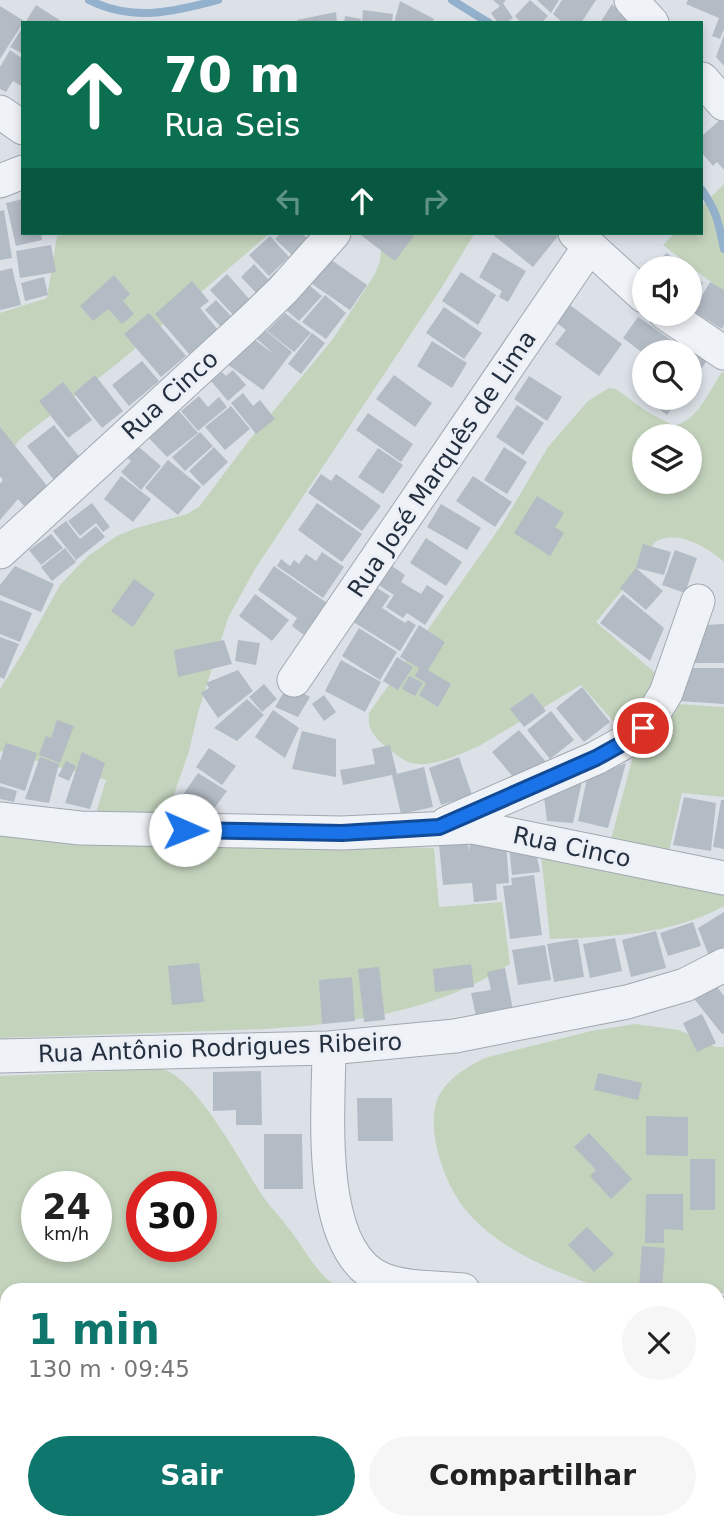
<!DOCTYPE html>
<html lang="pt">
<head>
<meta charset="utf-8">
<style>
	:root { --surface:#fff; --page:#f6f6f6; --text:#222; --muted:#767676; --accent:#0f766e }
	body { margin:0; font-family:"DejaVu Sans",sans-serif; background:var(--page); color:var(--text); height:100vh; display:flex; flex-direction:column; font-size:26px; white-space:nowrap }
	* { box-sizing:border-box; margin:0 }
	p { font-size:23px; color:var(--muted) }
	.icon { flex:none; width:38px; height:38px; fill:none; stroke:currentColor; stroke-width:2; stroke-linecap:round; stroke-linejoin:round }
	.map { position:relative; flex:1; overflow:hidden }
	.side { position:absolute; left:0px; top:1283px; width:724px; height:247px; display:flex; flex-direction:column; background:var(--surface); border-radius:21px 21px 0 0; box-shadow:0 4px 10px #0003 }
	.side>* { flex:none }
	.top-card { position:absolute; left:21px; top:21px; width:682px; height:214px; border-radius:0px; box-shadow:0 4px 10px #0003; background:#0b6e4f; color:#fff; overflow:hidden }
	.fabs { position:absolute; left:632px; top:256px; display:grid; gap:14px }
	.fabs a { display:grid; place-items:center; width:70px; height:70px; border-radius:50%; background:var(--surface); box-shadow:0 4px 10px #0003; font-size:35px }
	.speed { position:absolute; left:21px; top:1171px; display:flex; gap:14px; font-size:35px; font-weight:700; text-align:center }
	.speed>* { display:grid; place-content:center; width:91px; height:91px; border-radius:50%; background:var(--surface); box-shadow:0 4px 10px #0003; line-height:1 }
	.speed small { font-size:18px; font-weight:400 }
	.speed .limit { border:10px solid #d22; background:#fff; color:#111 }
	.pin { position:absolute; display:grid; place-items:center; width:60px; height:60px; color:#fff; margin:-30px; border:4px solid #fff; border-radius:50%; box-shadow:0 2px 7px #0007 }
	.me { position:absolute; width:77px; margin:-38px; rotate:91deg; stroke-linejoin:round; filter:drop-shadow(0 0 5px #0008) }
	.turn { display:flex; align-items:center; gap:24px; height:147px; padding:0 28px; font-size:32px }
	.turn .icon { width:91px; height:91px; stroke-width:2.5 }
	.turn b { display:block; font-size:49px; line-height:60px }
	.lanes { display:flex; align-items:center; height:66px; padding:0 28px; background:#0003; justify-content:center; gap:35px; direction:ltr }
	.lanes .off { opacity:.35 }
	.round { display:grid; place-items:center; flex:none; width:74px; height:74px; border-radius:37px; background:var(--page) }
	.summary { display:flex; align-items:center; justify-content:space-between; height:119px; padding:0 28px }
	h1 { font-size:42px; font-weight:700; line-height:52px; color:var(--accent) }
	.cta { display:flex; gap:14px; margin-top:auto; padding:14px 28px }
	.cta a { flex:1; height:80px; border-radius:42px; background:var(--accent); color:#fff; font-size:28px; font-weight:700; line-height:80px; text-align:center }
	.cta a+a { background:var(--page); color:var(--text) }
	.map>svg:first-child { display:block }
</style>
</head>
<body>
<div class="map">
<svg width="724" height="1528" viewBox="0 0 724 1528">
	<rect width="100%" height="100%" fill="#dce1e8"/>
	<!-- green -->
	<path fill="#c3d3bc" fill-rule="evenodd" d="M724,184V292L663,245L675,233H702V206Z
		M68,233H270L118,363L20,439L0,465V313L47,298L57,236Z
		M383,233H475L440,290L255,569L228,618L198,713L189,751L171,803L161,818L96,813L106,780L0,751V689L22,654L60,585L88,556L117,536L136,528L187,514L199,507L247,443L333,339L375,274L380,261Z
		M722,372L724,373V562C708,547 676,529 655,542L620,593L596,622L661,678L622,731L581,685L479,746C461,754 432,768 411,763C401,760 392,751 384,745C373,736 367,727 369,713L503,523L548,447L588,401L609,388L616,389L646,411L674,426C698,420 709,391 722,372ZM644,436H690V481H644Z
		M678,704L724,707V797L682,793L667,860L609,847L633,756Z
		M0,831L434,848L439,907L502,902L510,964C415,1026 292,1029 181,1032C121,1034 60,1036 0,1038Z
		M541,853L724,888V906C671,935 609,937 550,939Z
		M635,1024L679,1030L716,1047H724V1293H718V1290C677,1290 623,1296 585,1282C545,1268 499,1247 470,1215C446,1190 421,1124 441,1092C451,1076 471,1064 488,1057L591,1031Z
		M160,1069C193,1072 242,1164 260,1192C269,1206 283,1220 293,1234C308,1254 319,1278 343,1290H7V1522H718V1462L724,1465V1528H0V1076ZM37,1186H96V1246H37ZM142,1186H201V1246H142Z"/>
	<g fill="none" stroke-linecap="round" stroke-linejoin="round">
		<!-- stream -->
		<path stroke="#93b1cc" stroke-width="8" d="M89,0C132,22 174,12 218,0
			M452,0L489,23
			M702,190C718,214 718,222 724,249"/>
	</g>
	<!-- building -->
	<path fill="#b3bbc5" d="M493,0H506L503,3L513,18L505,23H498L491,13L500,6Z
		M530,0L548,16L541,23H522L515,16Z
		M537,0H559L551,13Z
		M562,0H596L581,23H563L553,14Z
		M688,0H724V29L720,39L712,36L719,18L686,4Z
		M400,1L434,19L432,23H394Z
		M612,4L629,23H600Z
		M36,5L64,23H25Z
		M0,6L24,21L0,59Z
		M363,10L393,14L392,23H362Z
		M336,12L337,23H298L297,20Z
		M345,16L361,19L360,23H344Z
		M23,27V54L10,47Z
		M724,35V66L716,57Z
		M10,50L23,59V87L13,81L6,92L0,89V67Z
		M722,118L724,120V170L717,162L713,166L702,153V136Z
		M23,199V233H41L42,240L16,246L6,203Z
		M4,210L12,258L0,260V211Z
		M281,233H302L309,240L293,256L275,239Z
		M358,233H416L395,261Z
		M491,233H554L558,236L533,267Z
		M270,236L289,257L269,276L249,255Z
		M51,245L56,272L20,278L16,251Z
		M493,252L526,271L508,302L499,297L502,291L479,277Z
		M667,253L684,268H648Z
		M330,259L367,285L350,310L312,284Z
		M254,264L268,279L276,271L284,280L263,300L241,277Z
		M12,268L21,305L0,310V271Z
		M461,272L496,295L478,325L442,301Z
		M690,272L703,283L690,302Z
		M227,274L251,301L234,316L210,290Z
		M114,275L130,294L123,301L134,314L122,324L108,309L93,321L80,306Z
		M44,277L48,295L25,301L21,283Z
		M192,281L209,301L200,308L218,330L189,354L155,314Z
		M710,282L724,290V325L722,329L693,311Z
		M309,285L322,296L299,321L286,310Z
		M325,295L346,313L326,339L302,322Z
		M216,300L234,319L223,329L205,310Z
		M566,302L622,344L599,376L555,344L566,330L553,320Z
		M444,307L482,333L464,359L426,333Z
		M149,313L186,356L161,377L124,334Z
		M285,313L311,333L294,352L267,331Z
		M638,317L673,341L665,352H644V354L623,338Z
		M266,331L292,352L263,390L227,364L255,340L275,355L257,339Z
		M312,333L325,343L301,374L288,364Z
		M677,338L708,359L698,374L690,368V352H668Z
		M432,341L467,363L452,388L417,366Z
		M142,361L159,381L129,406L112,385Z
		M233,370L246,385L228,401L211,381L222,372L226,376Z
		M95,375L123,411L102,428L74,393Z
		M394,375L432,403L415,427L376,399Z
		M529,376L562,397L547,421L514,399Z
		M63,382L92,420L68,438L39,401Z
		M243,393L253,406L260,400L275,419L256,434L231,403Z
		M199,396L208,407L219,397L227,407L198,431L181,411Z
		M642,397H680L667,415Z
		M517,405L544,423L523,455L496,437Z
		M231,406L250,429L225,450L205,427Z
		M179,411L198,433L167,457L148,437Z
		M368,413L413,444L401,462L356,430Z
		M54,425L81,459L54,480L27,446Z
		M0,427L48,487L24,506L18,499L0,520V484L3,480L0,476Z
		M200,432L213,446L185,471L172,457Z
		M133,442L161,466L141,490L121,472L131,461L123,454Z
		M214,447L228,462L203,486L189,471Z
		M504,447L527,462L507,494L484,480Z
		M378,448L403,465L383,494L358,477Z
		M168,460L201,487L178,515L145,488Z
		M321,474L331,481L336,474L381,506L362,531L308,493Z
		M121,476L151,499L133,522L104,499Z
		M473,476L512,502L495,527L456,501Z
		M537,496L564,513L555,527L564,533L550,556L514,533Z
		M92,503L110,527L103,532L96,523L80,536L68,521Z
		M317,503L362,534L342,562L298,530Z
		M441,504L481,528L467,550L427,527Z
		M66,521L80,539L96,526L105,537L76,560L53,531Z
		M51,534L63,548L41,565L29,550Z
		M426,538L462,562L446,586L410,563Z
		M643,544L671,552L664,575L636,568L663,591L646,610L620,588L636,568Z
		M65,548L76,562L52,581L41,567Z
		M675,550L697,558L685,593L662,585Z
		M322,552L344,567L323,598L277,566L281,559L290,566L294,560L299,564L306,554L316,561Z
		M389,564L405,575L401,582L421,594L427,585L444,596L425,625L407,613L403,618L386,607L394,595L377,584Z
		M15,566L54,584L41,612L0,595V585Z
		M274,566L327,603L304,635L292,626L297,618L258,590Z
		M134,579L155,594L133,627L111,611Z
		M372,585L390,596L382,608L405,623L408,620L416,625L400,651L350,620Z
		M255,594L289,620L272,641L239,616Z
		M623,594L664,628L650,661L600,623Z
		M0,600L32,613L20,642L0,634Z
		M724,624V663H692L704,625Z
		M419,625L445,642L428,670L451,684L438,707L419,695L426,683L415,676L419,668L400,657Z
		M359,628L397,652L380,680L342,656Z
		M0,637L19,644L4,679L0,677Z
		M224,640L232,664L178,677L174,650Z
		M238,640L260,643L256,665L235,661Z
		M397,657L413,667L398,690L383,681Z
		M341,660L381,682L365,712L325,691Z
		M690,668H724V704L679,701Z
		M238,670L253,691L218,718L201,693L209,688L206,683Z
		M409,676L423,683L415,696L402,689Z
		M264,684L277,699L262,712L249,697Z
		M288,685L310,697L298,717L275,707Z
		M582,687L610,722L584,742L556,708Z
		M532,693L546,711L524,727L510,709Z
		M324,695L336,712L324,721L312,704Z
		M247,699L264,715L237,741L214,728Z
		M273,710L299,728L285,758L255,737Z
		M551,711L574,740L550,759L527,730Z
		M57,720L74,726L60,763L39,755L46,736L51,738Z
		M519,730L547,763L520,785L492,752Z
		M302,731L336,739V777L292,769Z
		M6,743L37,753L25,791L0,783V761Z
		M390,745L397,774L424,767L433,807L401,814L392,775L343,785L340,770L375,764L372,749Z
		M209,748L236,766L222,785L196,767Z
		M82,752L105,763L90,809L65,803Z
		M40,757L59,764L49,803L25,799Z
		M459,757L472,795L441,805L429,768Z
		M66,761L76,766L69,781L58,776Z
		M626,763L608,828L578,821L587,778Z
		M198,773L227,791L204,822L167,818Z
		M582,781L573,823L547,821L544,797Z
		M0,786L17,791L14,802L0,799Z
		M684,797L716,803L711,851L673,845Z
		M721,800H724V849L713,847Z
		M506,842L509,883L496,884L497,900L474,902L472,883L443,885L439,845L468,843L469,851L470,844Z
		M509,846L536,852L540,872L512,875Z
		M534,875L542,935L510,939L503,886L512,885L511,878Z
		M724,912V947L709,956L698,928Z
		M693,922L701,946L668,956L660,933Z
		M656,931L666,968L631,977L622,940Z
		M615,938L622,971L590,978L583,944Z
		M578,939L584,977L554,982L547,944Z
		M545,945L551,980L518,985L512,950Z
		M199,963L204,1002L172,1005L168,966Z
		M471,964L474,987L435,992L433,969Z
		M379,967L385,1020L364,1022L358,969Z
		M505,968L513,1010L476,1016L471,993L491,990L487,972Z
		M352,977L355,1021L322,1024L319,980Z
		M711,979L724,996V1033L722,1034L691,995Z
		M702,1014L716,1043L697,1052L683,1023Z
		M261,1071L262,1125H236V1110L213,1111V1072Z
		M598,1073L642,1083L638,1100L594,1090Z
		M357,1098H392L393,1141H358Z
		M646,1116L688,1117V1156L646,1155Z
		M589,1133L632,1179L611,1199L590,1176L596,1170L574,1147Z
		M264,1134H302L303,1189H264Z
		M690,1159H715V1210H690Z
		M646,1194H683V1230L664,1229V1243H645Z
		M587,1227L614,1254L594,1272L568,1245Z
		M642,1246L665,1248L662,1289L639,1287Z
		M718,1392H724V1434H718Z"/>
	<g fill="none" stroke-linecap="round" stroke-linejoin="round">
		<!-- minor casing -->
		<g stroke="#a1a8b2" stroke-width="35">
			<path id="minor" d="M631,0L652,23
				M702,79L724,104
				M0,112L23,128
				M0,181L23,172
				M575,233L644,296
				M665,313L724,353
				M0,552L250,322L283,290L334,233
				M294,680L589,247
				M0,819L80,828L342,833L473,827L724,878
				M447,823L596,758L632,738L652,716L666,693L698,601
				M329,1048C329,1108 314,1254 384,1280C408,1289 438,1287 463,1290
				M0,1056L329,1048L455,1036L627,1002L685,985L724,965
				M718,1313L724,1314"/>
		</g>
		<!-- minor -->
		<use href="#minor" stroke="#eff2f6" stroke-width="33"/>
	</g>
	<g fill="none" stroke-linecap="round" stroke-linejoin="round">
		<!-- route casing -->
		<g stroke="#114b97" stroke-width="18">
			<path id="route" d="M185,830L342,833L439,827L596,758L632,738L643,728"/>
		</g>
		<!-- route -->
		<use href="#route" stroke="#1a73e8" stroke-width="12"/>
	</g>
	<g text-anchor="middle" stroke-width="6" stroke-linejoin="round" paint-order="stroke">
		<!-- street labels -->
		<g font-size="24" fill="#243040" stroke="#ecf0f6">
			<text transform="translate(170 395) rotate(-42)" y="8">Rua Cinco</text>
			<text transform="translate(442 464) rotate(-56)" y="8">Rua José Marquês de Lima</text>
			<text transform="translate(572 847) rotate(12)" y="8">Rua Cinco</text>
			<text transform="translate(220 1048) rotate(-2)" y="8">Rua Antônio Rodrigues Ribeiro</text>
		</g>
	</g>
</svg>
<div class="fabs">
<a><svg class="icon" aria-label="sound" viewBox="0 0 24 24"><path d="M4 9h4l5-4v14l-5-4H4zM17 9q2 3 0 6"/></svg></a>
<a><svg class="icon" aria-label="search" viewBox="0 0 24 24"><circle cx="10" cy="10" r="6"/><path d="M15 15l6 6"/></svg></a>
<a><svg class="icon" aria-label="layers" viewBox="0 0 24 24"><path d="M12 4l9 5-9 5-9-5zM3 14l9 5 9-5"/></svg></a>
</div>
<div class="speed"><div>24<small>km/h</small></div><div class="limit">30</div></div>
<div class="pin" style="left:643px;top:728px;background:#d93025"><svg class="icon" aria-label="arrive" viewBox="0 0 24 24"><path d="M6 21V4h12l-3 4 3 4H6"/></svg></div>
<svg class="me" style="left:185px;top:830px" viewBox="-20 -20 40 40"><circle r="19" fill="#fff"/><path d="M0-13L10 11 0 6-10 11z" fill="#1a73e8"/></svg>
<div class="top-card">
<div class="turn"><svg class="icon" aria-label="ahead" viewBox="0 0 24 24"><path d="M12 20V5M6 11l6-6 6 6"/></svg><div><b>70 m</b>Rua Seis</div></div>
<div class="lanes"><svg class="icon off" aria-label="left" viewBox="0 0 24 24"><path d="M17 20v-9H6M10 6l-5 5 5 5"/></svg><svg class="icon" aria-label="ahead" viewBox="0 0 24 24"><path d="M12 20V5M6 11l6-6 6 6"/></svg><svg class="icon off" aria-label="right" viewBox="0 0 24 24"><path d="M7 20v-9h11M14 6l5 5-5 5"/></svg></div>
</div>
<section class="side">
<div class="summary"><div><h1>1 min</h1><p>130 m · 09:45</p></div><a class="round"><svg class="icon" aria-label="close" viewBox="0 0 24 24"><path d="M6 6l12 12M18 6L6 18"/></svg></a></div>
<div class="cta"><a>Sair</a><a>Compartilhar</a></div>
</section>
</div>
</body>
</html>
